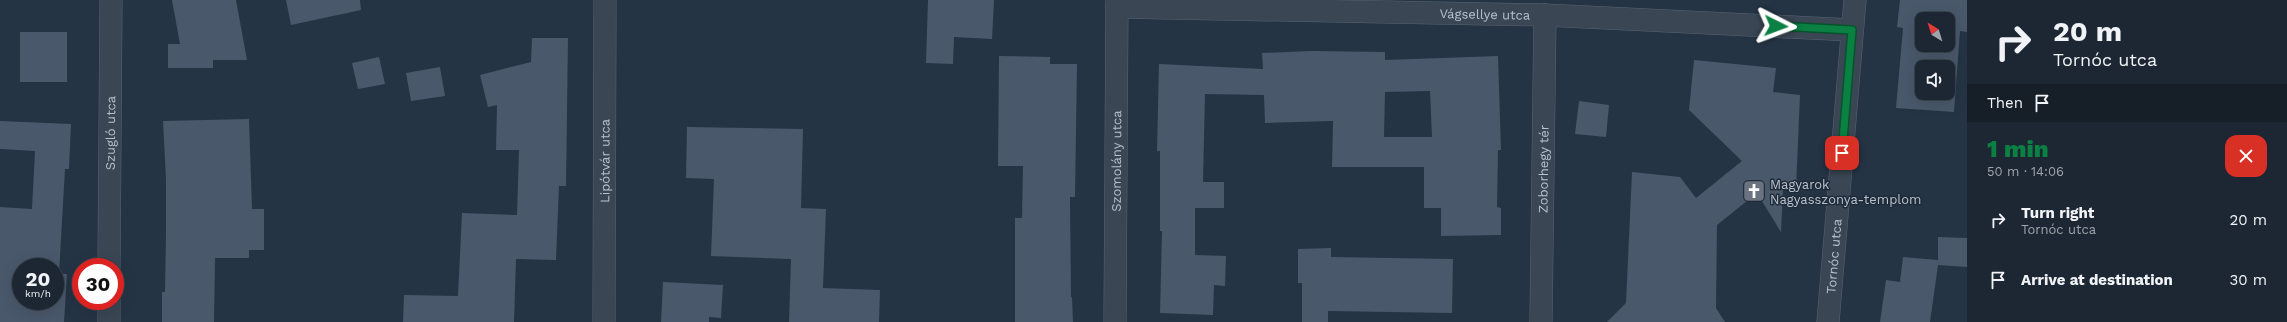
<!DOCTYPE html>
<html lang="en">
<head>
<meta charset="utf-8">
<style>
	:root { --surface:#1c2733; --page:#252f3b; --text:#f1f3f6; --muted:#a0a5ac; --line:#3a444e; --accent:#0b8043 }
	body { margin:0; font-family:"Work Sans",sans-serif; background:var(--page); color:var(--text); height:100vh; display:flex; flex-direction:column; font-size:15px; white-space:nowrap }
	* { box-sizing:border-box; margin:0 }
	p { font-size:13px; color:var(--muted) }
	.icon { flex:none; width:22px; height:22px; fill:none; stroke:currentColor; stroke-width:2; stroke-linecap:round; stroke-linejoin:round }
	.map { position:relative; flex:1; overflow:hidden }
	.panel { display:flex; flex-direction:column; background:var(--surface); width:320px }
	.panel>* { flex:none }
	.top-card { background:#1c2733; color:var(--text); overflow:hidden }
	.needle { width:26px; rotate:322deg }
	.fabs { position:absolute; left:1915px; top:12px; display:grid; gap:8px }
	.fabs a { display:grid; place-items:center; width:40px; height:40px; border-radius:8px; background:var(--surface); box-shadow:0 4px 16px #0002,0 0 0 1px var(--line); font-size:20px }
	.speed { position:absolute; left:12px; top:258px; display:flex; gap:8px; font-size:20px; font-weight:700; text-align:center }
	.speed>* { display:grid; place-content:center; width:52px; height:52px; border-radius:50%; background:var(--surface); box-shadow:0 4px 16px #0002,0 0 0 1px var(--line); line-height:1 }
	.speed small { font-size:10px; font-weight:400 }
	.speed .limit { border:6px solid #d22; background:#fff; color:#111 }
	.pin { position:absolute; display:grid; place-items:center; width:34px; height:34px; color:#fff; margin:-17px; border-radius:8px; box-shadow:0 2px 6px #0006 }
	.me { position:absolute; width:44px; margin:-22px; rotate:93deg; stroke-linejoin:round; filter:drop-shadow(0 0 3px #0008) }
	.turn { display:flex; align-items:center; gap:14px; height:84px; padding:0 20px; font-size:18px }
	.turn .icon { width:52px; height:52px; stroke-width:2.5 }
	.turn b { display:block; font-size:28px; line-height:34px }
	.then { display:flex; align-items:center; height:38px; padding:0 20px; background:#0003; gap:8px; font-size:15px }
	.round { display:grid; place-items:center; flex:none; width:42px; height:42px; border-radius:12px; background:var(--page) }
	.summary { display:flex; align-items:center; justify-content:space-between; height:68px; padding:0 20px }
	h1 { font-size:24px; font-weight:800; line-height:30px; color:var(--accent) }
	ul { padding:0; list-style:none }
	li { display:flex; align-items:center; gap:12px; height:60px; padding:0 20px }
	li div { flex:1 }
	li b { display:block; font-size:15px }
	li em { font-style:normal }
	main { display:flex; flex:1; min-height:0 }
	.map>svg:first-child { display:block }
</style>
</head>
<body>
<main>
<div class="map">
<svg width="1967" height="322" viewBox="0 0 1967 322">
	<rect width="100%" height="100%" fill="#253444"/>
	<!-- building -->
	<path fill="#49586b" fill-rule="evenodd" d="M172,0H236L247,60H213V68H168V44H180Z
		M286,0H360L361,10L291,25Z
		M928,0H994L992,39L954,37L953,64L926,63Z
		M1900,0H1967V32L1960,31L1954,112L1896,108L1903,28L1897,27ZM1922,19H1948V45H1922ZM1922,67H1948V93H1922Z
		M20,32H67V82H20Z
		M532,38H568L566,186H559L556,260L516,259L514,322H403L404,295L458,296L462,213L517,215L519,150H496L497,105L488,107L480,75L531,62Z
		M1311,51L1385,52V60L1498,56L1501,150H1498L1497,207L1501,208V235L1441,236V208H1424V167H1332L1333,121L1265,123L1264,95L1205,94L1203,182H1224V208H1195V255L1226,256L1225,286L1214,285L1213,315L1160,313L1162,231H1160V151H1157L1159,64L1263,69L1262,53ZM1430,91L1432,137H1384L1385,92Z
		M999,56L1050,57V64H1077L1075,197H1070L1071,297H1072L1073,322H1015V218H1022L1023,166H998Z
		M379,57L385,84L358,89L352,63Z
		M1694,60L1776,68L1773,92L1800,95L1796,189L1783,188L1781,232L1757,193L1717,225L1716,308L1725,322H1607L1626,303L1632,172L1680,177L1696,198L1742,161L1689,110Z
		M440,67L445,96L411,101L406,73Z
		M1579,101L1609,105L1606,137L1575,134Z
		M249,119L252,209H264V250H249V258H215L214,322H162V292H165L166,234V179L163,121Z
		M0,121L71,124L69,169H65L59,274H67L64,322H0V207L32,209L35,151L0,149ZM21,267H55V301H21Z
		M687,127L803,129L801,208L826,209L823,288L880,290L879,322H789L791,259L711,256L714,179L686,178Z
		M1938,237L1967,238V267L1938,265L1930,322H1880L1886,280L1900,282L1903,257L1938,260Z
		M1331,248V257L1453,259L1452,313L1328,311V322H1302V283H1298V249Z
		M663,282L723,285L721,318L709,317V322H661Z"/>
	<g fill="none" stroke-linecap="round" stroke-linejoin="round">
		<!-- minor casing -->
		<g stroke="#596471" stroke-width="23">
			<g id="minor">
				<path id="s1" d="M1117,7L1545,15L1852,30"/>
				<path id="s2" d="M604,322L605,0"/>
				<path id="s3" d="M1115,322L1117,0"/>
				<path id="s4" d="M1541,322L1545,15"/>
				<path id="s5" d="M1828,322L1855,0"/>
			</g>
		</g>
		<!-- tertiary casing -->
		<g stroke="#596471" stroke-width="23">
			<g id="tertiary">
				<path id="s6" d="M109,267L111,0"/>
				<path d="M109,322V301"/>
			</g>
		</g>
		<!-- minor -->
		<use href="#minor" stroke="#3a4654" stroke-width="22"/>
		<!-- tertiary -->
		<use href="#tertiary" stroke="#3a4654" stroke-width="22"/>
	</g>
	<g fill="none" stroke-linecap="round" stroke-linejoin="round">
		<!-- route casing -->
		<g stroke="#07532c" stroke-width="10">
			<path id="route" d="M1776,26L1852,30L1842,153"/>
		</g>
		<!-- route -->
		<use href="#route" stroke="#0b8043" stroke-width="7"/>
	</g>
	<!-- icons -->
	<defs>
		<g id="church-square" transform="scale(1.15)"><rect x="-9" y="-9" width="18" height="18" rx="4" fill="#6b7280" stroke="#1f2b39"/><path d="M-1.2-6h2.4v3.5h3.3v2.4h-3.3V6h-2.4V-.1h-3.3v-2.4h3.3Z" fill="#fff"/></g>
	</defs>
	<g fill-rule="evenodd">
		<use href="#church-square" x="1754" y="191"/>
	</g>
	<g text-anchor="middle" stroke-width="3" stroke-linejoin="round" paint-order="stroke">
		<!-- street labels -->
		<g font-size="13" fill="#b8c1cd" stroke="#1f2b39">
			<text dy="5" stroke="none"><textPath href="#s1" startOffset="368">Vágsellye utca</textPath></text>
			<text dy="5" stroke="none"><textPath href="#s6" startOffset="134">Szugló utca</textPath></text>
			<text dy="5" stroke="none"><textPath href="#s2" startOffset="161">Lipótvár utca</textPath></text>
			<text dy="5" stroke="none"><textPath href="#s3" startOffset="161">Szomolány utca</textPath></text>
			<text dy="5" stroke="none"><textPath href="#s4" startOffset="153">Zoborhegy tér</textPath></text>
			<text dy="5" stroke="none"><textPath href="#s5" startOffset="66">Tornóc utca</textPath></text>
		</g>
		<!-- poi labels -->
		<g font-size="13" fill="#b8c1cd" stroke="#1f2b39" text-anchor="start">
			<text x="1770" y="189">Magyarok<tspan x="1770" dy="15">Nagyasszonya-templom</tspan></text>
		</g>
	</g>
</svg>
<div class="fabs">
<a><svg class="needle" viewBox="-14 -14 28 28"><path d="M0-13l5 13h-10z" fill="#e53935"/><path d="M0 13l5-13h-10z" fill="#a0a5ac"/></svg></a>
<a><svg class="icon" aria-label="sound" viewBox="0 0 24 24"><path d="M4 9h4l5-4v14l-5-4H4zM17 9q2 3 0 6"/></svg></a>
</div>
<div class="speed"><div>20<small>km/h</small></div><div class="limit">30</div></div>
<div class="pin" style="left:1842px;top:153px;background:#d93025"><svg class="icon" aria-label="arrive" viewBox="0 0 24 24"><path d="M6 21V4h12l-3 4 3 4H6"/></svg></div>
<svg class="me" style="left:1776px;top:26px" viewBox="-20 -20 40 40"><path d="M0-17L14 15 0 8-14 15z" fill="#0b8043" stroke="#fff" stroke-width="4"/></svg>
</div>
<section class="panel">
<div class="top-card">
<div class="turn"><svg class="icon" aria-label="right" viewBox="0 0 24 24"><path d="M7 20v-9h11M14 6l5 5-5 5"/></svg><div><b>20 m</b>Tornóc utca</div></div>
<div class="then">Then<svg class="icon" aria-label="arrive" viewBox="0 0 24 24"><path d="M6 21V4h12l-3 4 3 4H6"/></svg></div>
</div>
<div class="summary"><div><h1>1 min</h1><p>50 m · 14:06</p></div><a class="round" style="background:#d93025;color:#fff"><svg class="icon" aria-label="close" viewBox="0 0 24 24"><path d="M6 6l12 12M18 6L6 18"/></svg></a></div>
<ul>
<li><svg class="icon" aria-label="right" viewBox="0 0 24 24"><path d="M7 20v-9h11M14 6l5 5-5 5"/></svg><div><b>Turn right</b><p>Tornóc utca</p></div><em>20 m</em></li>
<li><svg class="icon" aria-label="arrive" viewBox="0 0 24 24"><path d="M6 21V4h12l-3 4 3 4H6"/></svg><div><b>Arrive at destination</b></div><em>30 m</em></li>
</ul>
</section>
</main>
</body>
</html>
